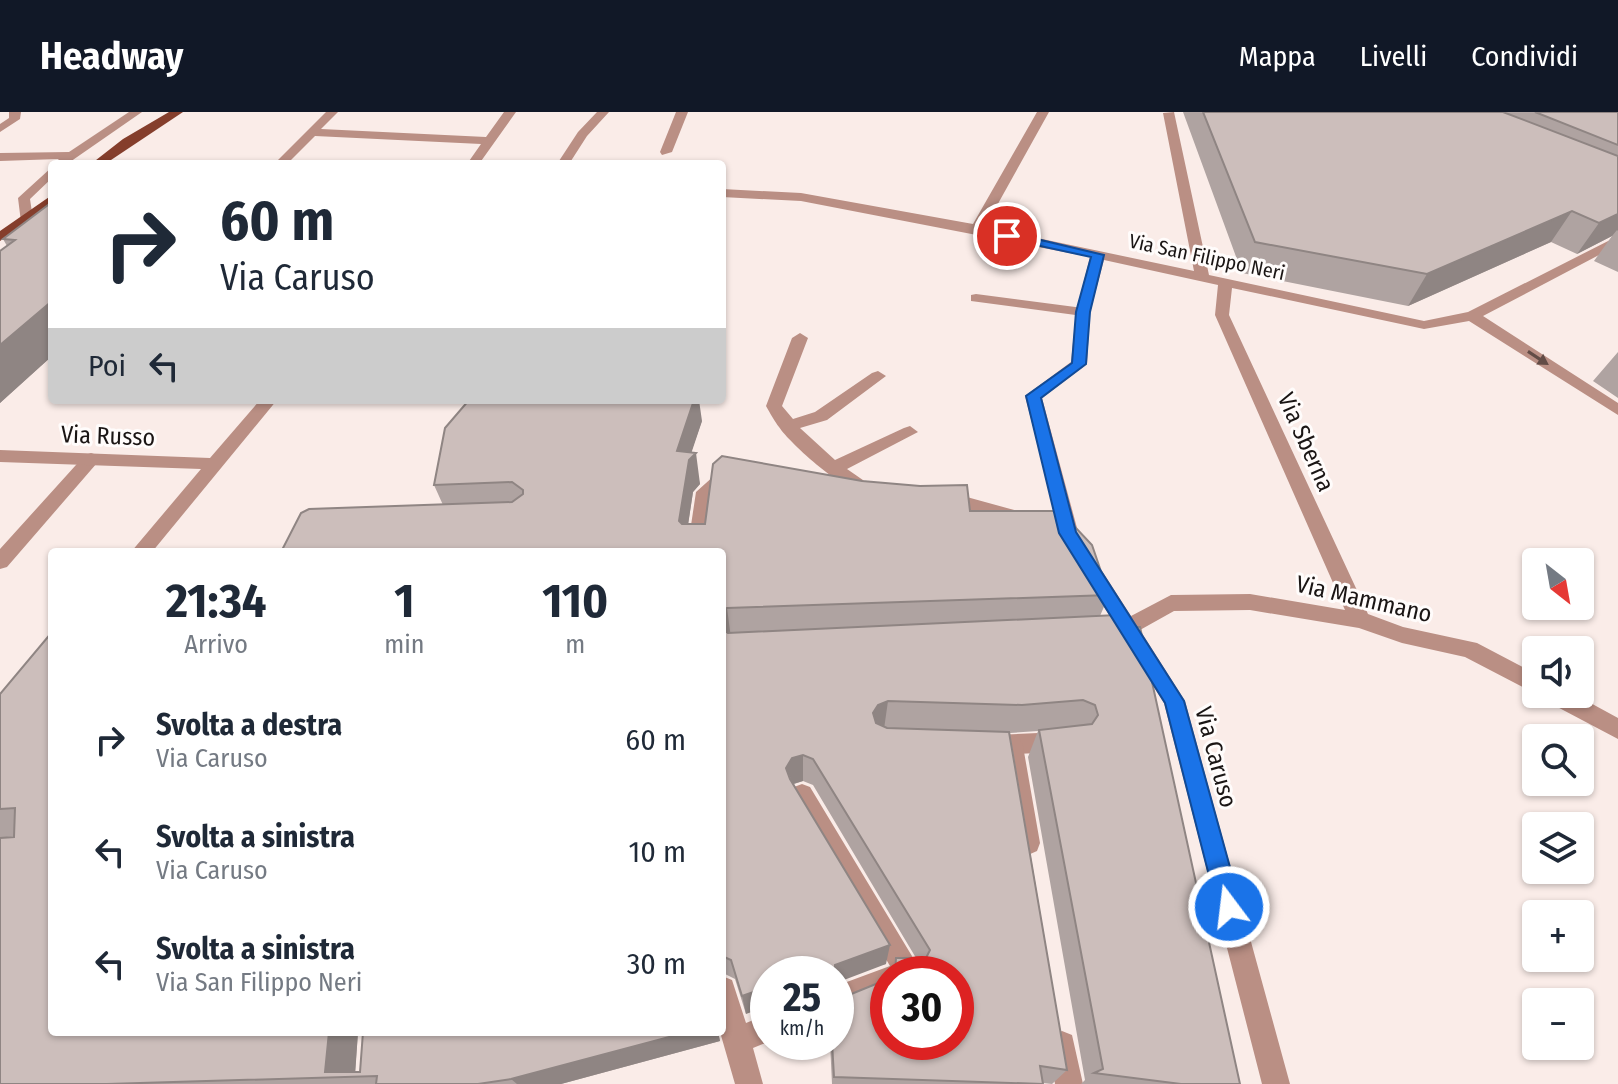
<!DOCTYPE html>
<html lang="it">
<head>
<meta charset="utf-8">
<style>
	:root { --surface:#fff; --page:#f6f6f7; --text:#1f2937; --muted:#747a83; --accent:#111827 }
	body { margin:0; font-family:"Fira Sans Condensed",sans-serif; background:var(--page); color:var(--text); height:100vh; display:flex; flex-direction:column; font-size:30px; white-space:nowrap }
	* { box-sizing:border-box; margin:0 }
	p { font-size:26px; color:var(--muted) }
	.icon { flex:none; width:44px; height:44px; fill:none; stroke:currentColor; stroke-width:2; stroke-linecap:round; stroke-linejoin:round }
	.map { position:relative; flex:1; overflow:hidden }
	.panel { position:absolute; left:48px; top:436px; width:678px; height:488px; display:flex; flex-direction:column; background:var(--surface); border-radius:8px; box-shadow:0 2px 6px #0004 }
	.panel>* { flex:none }
	.banner { position:absolute; left:48px; top:48px; width:678px; height:244px; border-radius:8px; box-shadow:0 2px 6px #0004; background:#fff; color:var(--text); overflow:hidden }
	.needle { width:52px; rotate:149deg }
	.tools { position:absolute; left:1522px; top:436px; display:grid; gap:16px }
	.tools a { display:grid; place-items:center; width:72px; height:72px; border-radius:8px; background:var(--surface); box-shadow:0 2px 6px #0004; font-size:40px }
	.speed { position:absolute; left:750px; top:844px; display:flex; gap:16px; font-size:40px; font-weight:700; text-align:center }
	.speed>* { display:grid; place-content:center; width:104px; height:104px; border-radius:50%; background:var(--surface); box-shadow:0 2px 6px #0004; line-height:1 }
	.speed small { font-size:20px; font-weight:400 }
	.speed .limit { border:12px solid #d22; background:#fff; color:#111 }
	.pin { position:absolute; display:grid; place-items:center; width:68px; height:68px; color:#fff; margin:-34px; border:4px solid #fff; border-radius:50%; box-shadow:0 2px 8px #0007 }
	.me { position:absolute; width:88px; margin:-44px; rotate:345deg; stroke-linejoin:round; filter:drop-shadow(0 0 6px #0008) }
	.turn { display:flex; align-items:center; gap:28px; height:168px; padding:0 40px; font-size:36px }
	.turn .icon { width:104px; height:104px; stroke-width:2.5 }
	.turn b { display:block; font-size:56px; line-height:68px }
	.then { display:flex; align-items:center; height:76px; padding:0 40px; background:#0003; gap:16px; font-size:30px }
	.eta { display:flex; justify-content:space-evenly; align-items:center; height:136px; text-align:center }
	.eta b { font-size:48px; font-weight:700; line-height:56px }
	ul { padding:0; list-style:none }
	li { display:flex; align-items:center; gap:24px; height:112px; padding:0 40px }
	li div { flex:1 }
	li b { display:block; font-size:30px }
	li em { font-style:normal }
	header { display:flex; align-items:center; gap:48px; box-sizing:border-box; height:112px; padding:0 40px; background:var(--accent); color:#fff }
	header strong { font-size:38px }
	nav { display:flex; gap:44px; margin-inline-start:auto; font-size:28px }
	.map>svg:first-child { display:block }
</style>
</head>
<body>
<header>
<strong>Headway</strong>
<nav><a>Mappa</a><a>Livelli</a><a>Condividi</a></nav>
</header>
<div class="map">
<svg width="1618" height="972" viewBox="0 0 1618 972">
	<rect width="100%" height="100%" fill="#faece8"/>
	<g fill="none" stroke-linecap="round" stroke-linejoin="round">
		<!-- service -->
		<path fill="#ba8f84" fill-rule="evenodd" d="M976,182L1083,196L1090,200L1083,204L971,189V183Z
			M800,221L808,226L782,294L793,307L815,300L872,261L878,259L886,264L827,308L800,316L835,348L904,316L910,314L918,320L847,357L873,375L876,379L873,383C854,389 790,332 779,315C775,310 770,301 766,294L792,226Z
			M91,341L97,343L100,347L97,351L7,455L0,457V437L85,343Z
			M731,352L740,358L714,382L707,440H687L696,380L725,354Z
			M1060,620L1068,623L1071,630L1068,637L1060,640L996,643L988,640L985,633L988,626L996,623Z
			M802,672L810,675L921,859L920,862H888V881L836,902V874L890,854L794,691L790,683L794,675Z
			M722,864L732,868L746,911L768,902V930L753,936L763,972H735L720,920Z"/>
		<!-- minor -->
		<path fill="#ba8f84" fill-rule="evenodd" d="M9,0H21L20,7L0,20V12L9,6Z
			M129,0H142L67,52H53L59,47L0,49V41L69,40Z
			M326,0H338L321,17L486,25L504,0H516L479,52H467L481,32L315,24L287,52H274Z
			M597,0H609L587,24L569,52H557L578,20Z
			M676,0H688L672,40L662,43L660,40Z
			M1037,0H1049L985,115L1194,159L1163,1L1174,0L1209,163L1424,209L1468,200L1618,124V133L1483,204L1618,291V303L1469,209L1424,217L1232,176L1229,203L1368,502L1403,515L1477,531L1536,562V582L1465,545L1402,531L1359,516L1250,498L1174,499L1140,518L1185,589L1290,972H1262L1164,591L1122,525L1110,524L1107,518L1114,511L1085,464L1088,459H1102L1131,504L1171,483L1250,482L1345,498L1215,203L1218,173L1104,148L1090,200L1087,252L1042,286L1080,427L1071,434L1062,427L1025,284L1071,250L1076,200L1090,145L801,89L722,85V77L801,81L973,112Z
			M52,55V66L30,87L33,107L21,110L18,86Z
			M260,288H277L152,440H131L201,357L0,350V338L210,346Z
			M945,379L1025,401L1027,406L1018,413L939,390L936,385Z
			M1543,582H1574L1618,606V627L1546,589Z
			M1012,624L1020,627L1023,634L1040,731L1037,739L1028,743L1019,739L1016,731L1001,634L1004,627Z
			M1062,919L1072,923L1083,972H1055L1048,933L1052,923Z"/>
		<!-- primary -->
		<path fill="#853e2c" fill-rule="evenodd" d="M169,0H183L105,52H91L123,27Z
			M52,83V93L0,129V119Z"/>
	</g>
	<!-- wall -->
	<path fill="#afa3a1" d="M1183,0H1618V160L1594,149L1612,124L1577,142L1551,130L1408,194L1242,161Z
		M52,90V244L0,291V139L7,134L3,127Z
		M1618,240V286L1593,269Z
		M702,309L691,340L700,372L693,380L688,412L970,399L1109,483L1100,504L1240,972H1081L1085,968L1028,645L1038,619L1010,621L1067,958L1052,972L1043,971V972H832L830,930H836L839,887L956,862H892L896,846H916L813,673L803,669L794,672L886,852L836,862H768L746,902L735,867L723,861L722,862V440H281L443,393L434,373Z
		M0,582L52,920H358L355,960H360L363,920H718L720,929L561,972H0L14,724L0,726Z"/>
	<!-- shaded-wall -->
	<path fill="#8f8583" d="M1572,99L1551,130L1408,194L1427,162Z
		M1618,102V119L1617,118L1612,124L1577,142L1599,111Z
		M52,189V244L0,291V233Z
		M694,288H699L702,309L689,348L696,341L700,372L693,380L684,440L679,409L677,339Z
		M727,496L731,526L722,531V499Z
		M888,589L884,617L875,620L873,601L878,593Z
		M803,643V669L793,672L786,656L792,646Z
		M890,833L886,852L836,871V862H834L835,853Z
		M828,854V862H806Z
		M768,875V894L746,902L742,884Z
		M329,920H358L355,964L325,960Z
		M688,920H718L720,929L561,972H517L511,967Z"/>
	<!-- building -->
	<path fill="#ccbebb" stroke="#8f8583" stroke-width="2" d="M1203,0H1503L1618,44V102L1599,111L1572,99L1427,162L1255,130Z
		M1535,0H1618V33Z
		M52,90V189L0,233V139L15,128L3,127Z
		M469,288H694L677,339L696,341L689,348L679,409L682,412H705L713,352L722,344L862,369L920,374L967,373L970,399H1060L1092,433L1109,483L727,496L722,499V440H271H281L301,401L309,397L512,390L523,382V378L512,370L434,373L445,316Z
		M1117,503L1120,515H1140L1240,972H1181L1094,961L1103,957L1039,618L1092,612L1098,603L1095,593L1083,588L1022,593L888,589L878,593L873,601L876,611L887,616L1009,620L1067,958L1040,954L1043,972L834,965L832,930H836V885L839,887L888,867V930H956V862H895L896,846H926L930,838L813,647L803,643L792,646L786,656L790,667L890,833L835,853V862H829L828,854L806,862H768V875L742,884L731,848L722,844V517L728,521Z
		M52,520V920H329L325,960H360L363,920H688L511,967L478,972H376L377,964L107,972H0V726L14,725L15,696L0,697V582Z"/>
	<!-- one-way arrows -->
	<defs><path id="oneway-solid" d="M-6-.8H1V-3.2L6.5 0L1 3.2V.8H-6Z" transform="scale(2)"/></defs>
	<use fill="#624c46" href="#oneway-solid" transform="translate(1538 246) rotate(33)"/>
	<!-- route -->
	<path fill="#1a73e8" stroke="#114b97" stroke-width="2" d="M1007,120L1104,143L1090,200L1086,252L1041,286L1076,420L1184,589L1241,795L1237,804L1229,807L1221,804L1217,795L1165,591L1059,421L1026,284L1072,251L1076,200L1091,145L1003,126V121Z"/>
	<g text-anchor="middle" stroke-width="6" stroke-linejoin="round" paint-order="stroke">
		<!-- far-street labels -->
		<g font-size="20" fill="#1a1514" stroke="#fffcfb">
			<text transform="translate(1207 145) rotate(12)" y="7">Via San Filippo Neri</text>
		</g>
		<!-- street labels -->
		<g font-size="24" fill="#1a1514" stroke="#fffcfb">
			<text transform="translate(108 324) rotate(2)" y="8">Via Russo</text>
			<text transform="translate(1306 330) rotate(66)" y="8">Via Sberna</text>
			<text transform="translate(1364 487) rotate(13)" y="8">Via Mammano</text>
			<text transform="translate(1216 645) rotate(75)" y="8">Via Caruso</text>
		</g>
	</g>
</svg>
<div class="tools">
<a><svg class="needle" viewBox="-14 -14 28 28"><path d="M0-13l5 13h-10z" fill="#e53935"/><path d="M0 13l5-13h-10z" fill="#747a83"/></svg></a>
<a><svg class="icon" aria-label="sound" viewBox="0 0 24 24"><path d="M4 9h4l5-4v14l-5-4H4zM17 9q2 3 0 6"/></svg></a>
<a><svg class="icon" aria-label="search" viewBox="0 0 24 24"><circle cx="10" cy="10" r="6"/><path d="M15 15l6 6"/></svg></a>
<a><svg class="icon" aria-label="layers" viewBox="0 0 24 24"><path d="M12 4l9 5-9 5-9-5zM3 14l9 5 9-5"/></svg></a>
<a>+</a>
<a>−</a>
</div>
<div class="speed"><div>25<small>km/h</small></div><div class="limit">30</div></div>
<div class="pin" style="left:1007px;top:124px;background:#d93025"><svg class="icon" aria-label="arrive" viewBox="0 0 24 24"><path d="M6 21V4h12l-3 4 3 4H6"/></svg></div>
<svg class="me" style="left:1229px;top:795px" viewBox="-20 -20 40 40"><circle r="17" fill="#1a73e8" stroke="#fff" stroke-width="3"/><path d="M0-11L8 9 0 5-8 9z" fill="#fff"/></svg>
<div class="banner">
<div class="turn"><svg class="icon" aria-label="right" viewBox="0 0 24 24"><path d="M7 20v-9h11M14 6l5 5-5 5"/></svg><div><b>60 m</b>Via Caruso</div></div>
<div class="then">Poi<svg class="icon" aria-label="left" viewBox="0 0 24 24"><path d="M17 20v-9H6M10 6l-5 5 5 5"/></svg></div>
</div>
<section class="panel">
<div class="eta">
<div><b>21:34</b><p>Arrivo</p></div>
<div><b>1</b><p>min</p></div>
<div><b>110</b><p>m</p></div>
</div>
<ul>
<li><svg class="icon" aria-label="right" viewBox="0 0 24 24"><path d="M7 20v-9h11M14 6l5 5-5 5"/></svg><div><b>Svolta a destra</b><p>Via Caruso</p></div><em>60 m</em></li>
<li><svg class="icon" aria-label="left" viewBox="0 0 24 24"><path d="M17 20v-9H6M10 6l-5 5 5 5"/></svg><div><b>Svolta a sinistra</b><p>Via Caruso</p></div><em>10 m</em></li>
<li><svg class="icon" aria-label="left" viewBox="0 0 24 24"><path d="M17 20v-9H6M10 6l-5 5 5 5"/></svg><div><b>Svolta a sinistra</b><p>Via San Filippo Neri</p></div><em>30 m</em></li>
</ul>
</section>
</div>
</body>
</html>
